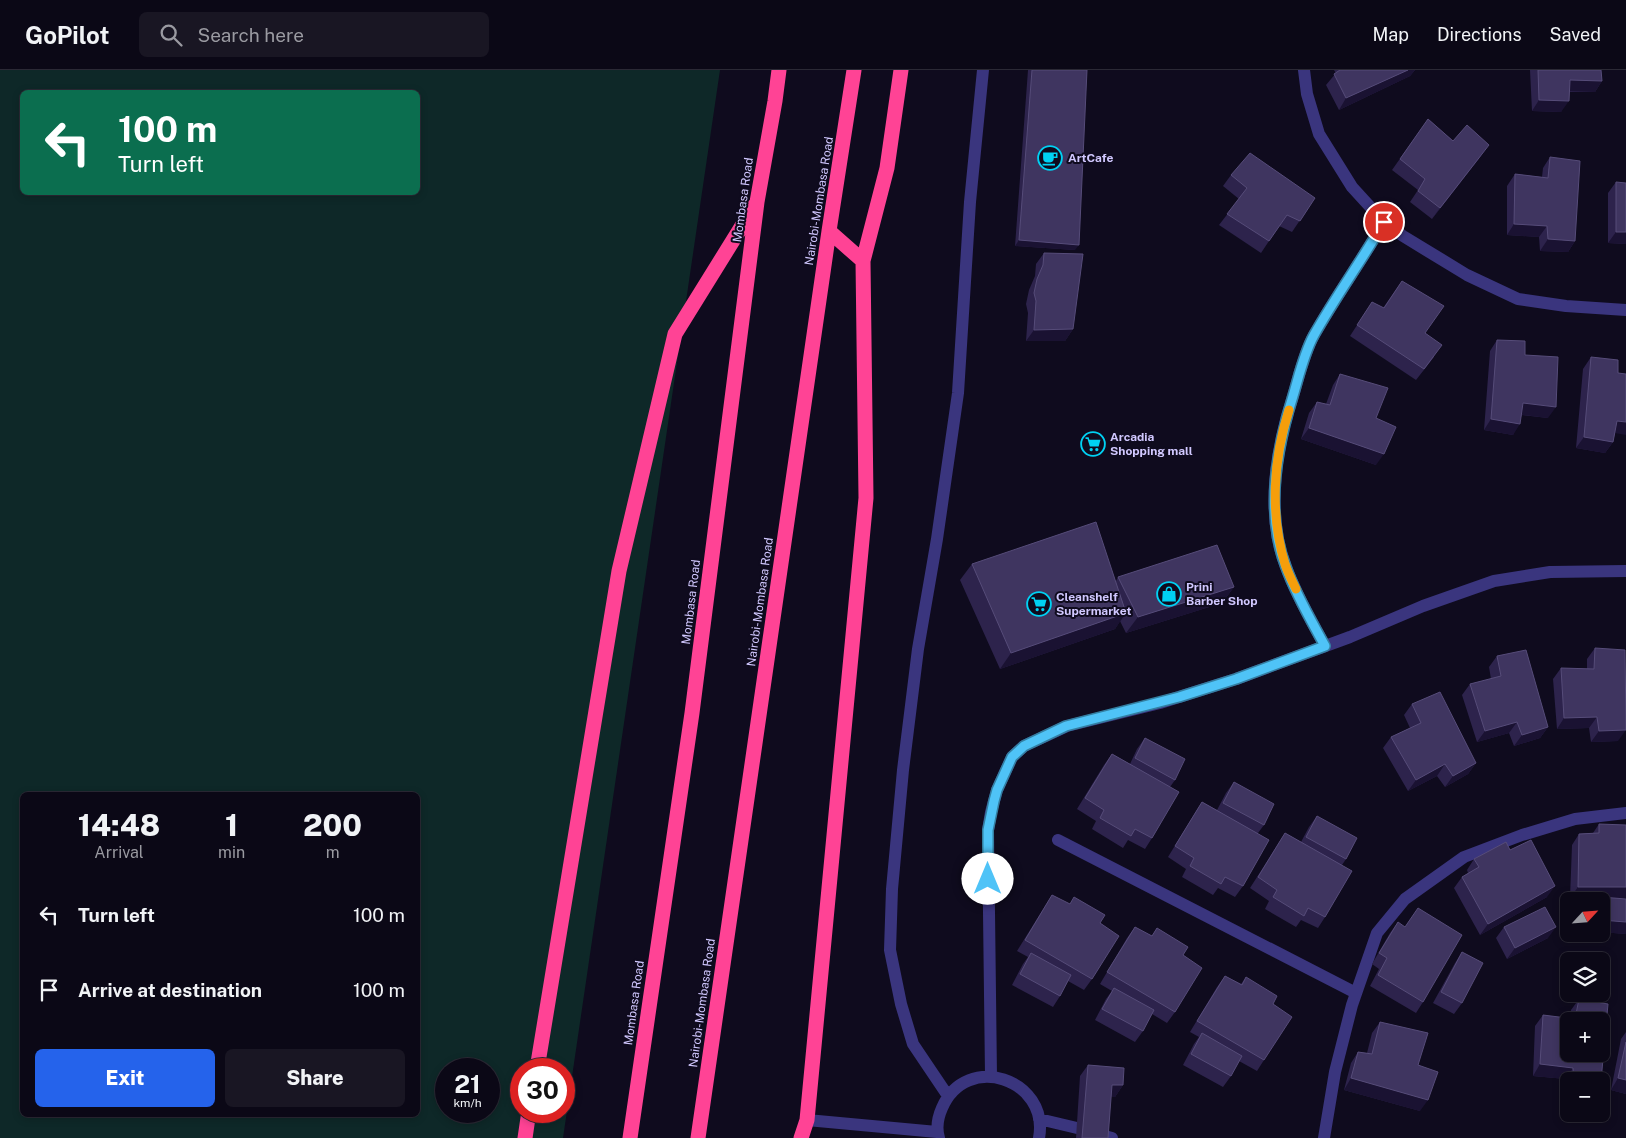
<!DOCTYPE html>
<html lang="en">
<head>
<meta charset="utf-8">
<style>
	:root { --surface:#0b0816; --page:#191623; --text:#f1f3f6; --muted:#9a9aa1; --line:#2b2935; --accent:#2563eb }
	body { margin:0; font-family:"Public Sans",sans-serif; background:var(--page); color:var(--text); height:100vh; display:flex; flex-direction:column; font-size:19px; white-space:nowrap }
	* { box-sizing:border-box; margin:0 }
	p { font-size:16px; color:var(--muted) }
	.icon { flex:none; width:28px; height:28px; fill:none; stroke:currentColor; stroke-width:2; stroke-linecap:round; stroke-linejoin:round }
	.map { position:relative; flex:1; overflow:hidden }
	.sheet { position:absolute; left:20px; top:722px; width:400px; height:325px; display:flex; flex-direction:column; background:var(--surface); border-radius:8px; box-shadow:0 2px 8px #0003,0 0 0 1px var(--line) }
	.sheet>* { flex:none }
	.guide { position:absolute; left:20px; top:20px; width:400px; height:105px; border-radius:8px; box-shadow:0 2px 8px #0003,0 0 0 1px var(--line); background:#0b6e4f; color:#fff; overflow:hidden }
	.needle { width:32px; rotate:64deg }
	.controls { position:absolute; left:1560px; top:822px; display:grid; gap:10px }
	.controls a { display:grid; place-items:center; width:50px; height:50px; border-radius:8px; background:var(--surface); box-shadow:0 2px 8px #0003,0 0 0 1px var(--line); font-size:25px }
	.speed { position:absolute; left:435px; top:988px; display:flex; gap:10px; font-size:25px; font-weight:700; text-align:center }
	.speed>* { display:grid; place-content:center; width:65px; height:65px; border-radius:50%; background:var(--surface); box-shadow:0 2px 8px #0003,0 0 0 1px var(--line); line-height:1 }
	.speed small { font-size:12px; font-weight:400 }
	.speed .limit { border:8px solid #d22; background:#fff; color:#111 }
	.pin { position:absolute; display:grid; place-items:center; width:42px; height:42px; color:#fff; margin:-21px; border:2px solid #fff; border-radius:50%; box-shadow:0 1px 5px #0007 }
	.me { position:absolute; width:55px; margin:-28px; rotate:0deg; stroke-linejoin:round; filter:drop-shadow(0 0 4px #0008) }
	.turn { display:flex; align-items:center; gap:18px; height:105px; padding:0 15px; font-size:22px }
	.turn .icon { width:65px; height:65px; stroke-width:2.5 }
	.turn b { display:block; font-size:35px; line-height:42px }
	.eta { display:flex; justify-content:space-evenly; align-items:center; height:85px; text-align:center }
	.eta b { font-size:30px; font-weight:800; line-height:35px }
	.action { display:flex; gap:10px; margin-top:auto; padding:10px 15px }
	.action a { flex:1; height:58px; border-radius:8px; background:var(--accent); color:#fff; font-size:20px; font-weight:800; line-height:58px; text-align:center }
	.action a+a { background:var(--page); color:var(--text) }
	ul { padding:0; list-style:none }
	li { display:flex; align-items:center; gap:15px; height:75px; padding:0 15px }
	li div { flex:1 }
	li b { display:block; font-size:19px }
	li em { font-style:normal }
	header { display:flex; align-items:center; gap:30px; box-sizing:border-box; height:70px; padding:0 25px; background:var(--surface); border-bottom:1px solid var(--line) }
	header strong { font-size:24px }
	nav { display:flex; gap:28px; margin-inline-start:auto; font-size:18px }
	.search { width:350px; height:45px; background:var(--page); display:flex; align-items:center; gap:12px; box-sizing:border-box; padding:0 18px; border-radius:8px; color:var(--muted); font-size:19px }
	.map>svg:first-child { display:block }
</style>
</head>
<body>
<header>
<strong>GoPilot</strong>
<div class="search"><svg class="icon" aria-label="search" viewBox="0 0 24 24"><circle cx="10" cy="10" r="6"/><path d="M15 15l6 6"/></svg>Search here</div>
<nav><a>Map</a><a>Directions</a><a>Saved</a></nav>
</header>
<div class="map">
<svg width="1626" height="1068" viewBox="0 0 1626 1068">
	<rect width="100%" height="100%" fill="#0f0b1e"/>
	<!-- green -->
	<path fill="#0e2828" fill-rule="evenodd" d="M0,0H720L563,1068H0ZM22,22H418V122H22ZM22,725H418V1045H22ZM446,999H489V1041H446ZM521,999H564V1041H521Z"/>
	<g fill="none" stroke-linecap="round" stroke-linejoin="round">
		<!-- minor -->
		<path stroke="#3a357e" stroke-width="12" d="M1304,0L1307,24L1319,64L1352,117L1384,152L1403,166L1467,205L1518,229L1566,236L1626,240
			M1325,576C1311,550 1296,525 1286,497C1265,443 1276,379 1293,326C1299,306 1304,283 1314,265C1336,226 1362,190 1384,152
			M1058,770L1356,923
			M991,1006L988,760L991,742L997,720L1012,687L1024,676L1067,656L1160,633L1236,609L1350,567L1423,536L1494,511L1550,502L1626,501
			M948,1026L913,974L901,934L890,880L892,819L903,700L918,579L937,469L958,323L970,132L983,0
			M1039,1049L1077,1058
			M807,1050L937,1062
			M1101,1065L1112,1068
			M939,1068C936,1058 938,1047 942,1038C966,981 1050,1009 1039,1068
			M1324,1068L1335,1002L1352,935L1377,863L1405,829L1464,787L1522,765L1575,749L1626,743"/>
		<!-- highway -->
		<path stroke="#ff4395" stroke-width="15" d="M829,161L863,191
			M537,999L619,501L675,264L755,135
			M525,1068L529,1041
			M630,1068L692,643L757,132L775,31L779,0
			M698,1068L829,161L854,0
			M801,1068L807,1050L866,428L863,191L887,98L901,0"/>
	</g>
	<!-- wall -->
	<path fill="#2d234c" d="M1028,0H1087L1075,180L1015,176Z
		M1334,0H1415L1410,6L1339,40L1326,15L1336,3Z
		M1530,0H1601L1602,11L1595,22H1569L1561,42L1532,41Z
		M1428,49L1453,71L1481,86L1432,149L1410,132L1418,120L1392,100Z
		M1550,87L1575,171L1568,182L1540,181L1539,167L1507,165V116L1515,104L1542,107L1543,98Z
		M1231,105L1315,128L1292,162L1279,156L1261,183L1219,155L1239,129L1223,116Z
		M1616,112L1626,174L1608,173V123Z
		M1044,183L1073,259L1065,271H1026L1028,243L1026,234L1029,220L1035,206L1036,194Z
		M1402,211L1425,263L1434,287L1416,310L1350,266L1372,232L1383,238Z
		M1497,270L1525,285L1548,348L1522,345L1513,365L1484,360L1490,281Z
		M1591,287L1615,363L1613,372L1605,383L1576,378L1583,299Z
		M1340,304L1376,348V395L1301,369L1309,343L1317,332L1326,334L1333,315Z
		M972,494L1116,511L1118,507L1234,517L1222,533L1126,563L1120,551L1115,559L1000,599L960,510Z
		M1595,578L1618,671L1591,672L1589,658L1557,659L1553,609L1561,598L1587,599V589Z
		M1497,586L1548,657L1540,668L1514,676L1509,663L1477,672L1462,625L1470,614L1491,609L1489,597Z
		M1412,634L1476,693L1468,704L1445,717L1437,706L1408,721L1383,678L1391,667L1410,658L1404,645Z
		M1145,668L1175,710L1170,717L1152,768L1145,779L1128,770L1123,778L1092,759L1096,751L1077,739L1104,695L1112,684L1130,694L1137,679Z
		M1234,712L1264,755L1258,763L1243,816L1235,827L1218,818L1213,825L1182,807L1186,799L1168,787L1195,743L1202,732L1217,740L1226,723Z
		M1317,746L1346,789L1342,795L1325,847L1318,858L1301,850L1296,857L1265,839L1269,831L1250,818L1285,763L1301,772L1309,757Z
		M1599,754L1618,828L1626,864L1601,862V831H1598L1600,828H1570L1572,775L1579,764L1593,763Z
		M1510,780L1547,827L1480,865L1454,818L1462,807L1468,803L1467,800L1474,789Z
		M1052,825L1100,853L1092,909L1084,920L1068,911L1060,926L1053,937L1012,915L1023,894L1028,887L1017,881L1045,836Z
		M1398,852L1423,932L1416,943L1370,916L1379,899L1372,894L1390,863Z
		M1135,857L1152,866L1157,858L1183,885L1175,942L1167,953L1152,944L1143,961L1135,972L1095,950L1106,929L1112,921L1100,914L1127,868Z
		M1504,857L1548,868L1507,889L1496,868Z
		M1462,882V933L1454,944L1433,933L1455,893Z
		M1225,906L1241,914L1246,907L1273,934L1264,990L1257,1001L1239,991L1231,1006L1223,1017L1183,995L1194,974L1199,967L1190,962L1217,917Z
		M1579,929L1601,1011H1569V1023L1566,1022V1009L1533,1006L1535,956L1543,945L1570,949L1571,940Z
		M1380,952L1418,995L1420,1041L1344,1020L1351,993L1358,982L1367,983L1372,963Z
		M1626,962V1024L1611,1020L1621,969Z
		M1088,995L1123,1015L1115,1027L1111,1026L1108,1068H1076L1080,1006Z"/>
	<!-- shaded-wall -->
	<path fill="#1a1232" d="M1408,0H1415L1410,6L1339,40L1346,28Z
		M1570,10L1602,11L1595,22L1562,21Z
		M1539,30L1569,31L1561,42L1532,41Z
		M1489,75L1481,86L1432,149L1440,138Z
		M1514,154L1547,156L1539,167L1507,165Z
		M1616,162H1626V174L1608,173Z
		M1548,169L1575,171L1568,182L1540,181Z
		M1019,170L1079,175L1075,180L1015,176Z
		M1073,259L1065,271H1026L1034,260Z
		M1523,333L1556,337L1548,348L1515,344Z
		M1491,349L1520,354L1513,365L1484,360Z
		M1617,351L1626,352V365L1609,362Z
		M1309,358L1384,384L1376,395L1301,369Z
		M1584,367L1613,372L1605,383L1576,378Z
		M1234,517L1222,533L1126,563L1138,547Z
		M1126,543L1115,559L1000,599L1011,583Z
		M1597,647L1589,658L1557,659L1564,648Z
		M1517,652L1509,663L1477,672L1485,661Z
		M1548,657L1540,668L1514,676L1522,665Z
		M1626,660L1618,671L1591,672L1599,661Z
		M1476,693L1468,704L1445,717L1453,706Z
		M1445,694L1437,706L1408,721L1416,710Z
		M1555,816L1547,827L1480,865L1488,854Z
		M1578,817H1626V828H1601V827L1600,828H1570Z
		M1601,850L1626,852V864L1601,862Z
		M1556,857L1548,868L1507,889L1515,878Z
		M1540,994L1573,998L1566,1009L1533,1006Z
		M1351,1008L1428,1030L1420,1041L1344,1020Z
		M1618,1008L1626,1010V1024L1611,1020Z
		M1112,1015H1123L1115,1027L1104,1026Z"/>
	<!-- building -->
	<path fill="#3f3560" stroke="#564c79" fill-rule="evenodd" d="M1032,0H1087L1079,175L1019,170Z
		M1340,0H1408L1346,28L1334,4Z
		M1538,0H1601L1602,11L1570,10L1569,31L1539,30Z
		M1428,49L1453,71L1467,55L1489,75L1440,138L1418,121L1425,109L1400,89Z
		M1250,83L1315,128L1300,151L1287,145L1269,171L1227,144L1247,118L1231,105Z
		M1550,87L1580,91L1575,171L1548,169L1547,156L1514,154L1515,104L1548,108Z
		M1616,112L1626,113V162H1616Z
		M1044,183L1083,184L1073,259L1034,260L1036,231L1034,223L1037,209L1043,195Z
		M1402,211L1444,236L1425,263L1442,275L1424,299L1357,255L1372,232L1384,238Z
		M1497,270L1525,271V285L1558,287L1556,337L1523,333L1520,354L1491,349Z
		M1591,287L1618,290V303L1626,304V352L1617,351L1613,372L1584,367Z
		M1340,304L1388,318L1376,348L1396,357L1384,384L1309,358L1317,332L1330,335Z
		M1096,452L1126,543L1011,583L972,494Z
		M1217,475L1234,517L1138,547L1118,507Z
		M1595,578L1625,580L1626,660L1599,661L1597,647L1564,648L1561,598L1594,599Z
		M1526,580L1548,657L1522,665L1517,652L1485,661L1470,614L1501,606L1497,586Z
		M1440,622L1476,693L1453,706L1445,694L1416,710L1391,667L1421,653L1412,634Z
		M1145,668L1185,689L1175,710L1135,688Z
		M1112,684L1179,722L1152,768L1135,759L1131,766L1100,748L1104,740L1085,728Z
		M1234,712L1274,734L1264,755L1223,733Z
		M1202,732L1269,770L1243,816L1225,807L1221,814L1190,796L1194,788L1175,776Z
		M1317,746L1357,768L1346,789L1306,767Z
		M1599,754L1626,755V817H1578L1579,764L1599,763Z
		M1285,763L1352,801L1325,847L1308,838L1304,846L1273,827L1277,820L1258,807Z
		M1531,770L1555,816L1488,854L1462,807L1479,797L1474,789L1506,772L1510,780Z
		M1052,825L1070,834L1074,827L1105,845L1100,853L1119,866L1092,909L1025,870Z
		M1601,827L1626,829V852L1601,850Z
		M1545,837L1556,857L1515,878L1504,857Z
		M1418,838L1462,865L1423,932L1378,905L1387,888L1379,883L1398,852L1405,857Z
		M1135,857L1152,866L1157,858L1188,877L1183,885L1202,898L1175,942L1107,902Z
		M1462,882L1483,893L1462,933L1441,922Z
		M1031,883L1071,905L1060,926L1020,904Z
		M1225,906L1242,915L1246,907L1277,926L1273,934L1292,947L1264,990L1197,951Z
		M1114,918L1154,940L1143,961L1102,939Z
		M1579,929L1608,934L1601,1011H1574L1573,998L1540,994L1543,945L1575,949ZM1569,951H1601V984H1569Z
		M1380,952L1428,963L1418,995L1438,1002L1428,1030L1351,1008L1358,982L1372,984Z
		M1202,963L1242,986L1231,1006L1191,984Z
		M1626,972V1010L1618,1008Z
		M1088,995L1124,998L1123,1015H1112L1108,1068H1082Z"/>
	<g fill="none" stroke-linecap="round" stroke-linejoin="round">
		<!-- route casing -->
		<g stroke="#337fa1" stroke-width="12">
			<path id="route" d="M988,809V760L994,731L997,720L1012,687L1024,676L1066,656L1179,627L1236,609L1325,576C1311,550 1296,525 1286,497C1265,443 1276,380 1293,326C1299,306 1304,283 1314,265C1336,226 1362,190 1384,152"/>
		</g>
		<!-- route -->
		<use href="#route" stroke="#4fc3f7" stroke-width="9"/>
		<!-- slow -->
		<path stroke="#f59e0b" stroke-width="9" d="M1289,340C1273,389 1270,445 1285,494C1288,503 1292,511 1296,519"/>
	</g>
	<!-- icons -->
	<defs>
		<g id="cafe-ring" transform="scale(1.25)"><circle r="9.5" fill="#0f0b1e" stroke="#00d1f3" stroke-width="1.5"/><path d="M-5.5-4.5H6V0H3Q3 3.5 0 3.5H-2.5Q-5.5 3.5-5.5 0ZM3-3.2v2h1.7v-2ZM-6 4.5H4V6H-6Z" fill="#00d1f3"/></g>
		<g id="supermarket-ring" transform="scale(1.25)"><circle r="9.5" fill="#0f0b1e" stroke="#00d1f3" stroke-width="1.5"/><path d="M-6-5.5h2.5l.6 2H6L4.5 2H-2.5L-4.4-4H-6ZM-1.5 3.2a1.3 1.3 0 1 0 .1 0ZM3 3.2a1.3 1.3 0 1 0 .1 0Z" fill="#00d1f3"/></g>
		<g id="shop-ring" transform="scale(1.25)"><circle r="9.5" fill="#0f0b1e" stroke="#00d1f3" stroke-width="1.5"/><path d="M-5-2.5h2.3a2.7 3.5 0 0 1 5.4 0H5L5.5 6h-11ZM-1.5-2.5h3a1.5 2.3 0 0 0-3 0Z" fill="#00d1f3"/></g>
	</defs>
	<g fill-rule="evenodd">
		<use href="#cafe-ring" x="1050" y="88"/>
		<use href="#supermarket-ring" x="1093" y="374"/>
		<use href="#shop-ring" x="1169" y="524"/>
		<use href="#supermarket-ring" x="1039" y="534"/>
	</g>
	<g text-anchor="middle" stroke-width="4" stroke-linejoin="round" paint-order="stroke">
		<!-- poi labels -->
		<g font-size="12" font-weight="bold" fill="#d1c8ff" stroke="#0f0b1e" text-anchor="start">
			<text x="1068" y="92">ArtCafe</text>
			<text x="1110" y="371">Arcadia<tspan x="1110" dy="14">Shopping mall</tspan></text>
			<text x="1186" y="521">Prini<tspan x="1186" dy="14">Barber Shop</tspan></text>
			<text x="1056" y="531">Cleanshelf<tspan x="1056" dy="14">Supermarket</tspan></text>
		</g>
		<!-- street labels -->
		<g font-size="12" fill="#d1c8ff" stroke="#0f0b1e">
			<text transform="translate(743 130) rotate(-82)" y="4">Mombasa Road</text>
			<text transform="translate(819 131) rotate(-81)" y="4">Nairobi-Mombasa Road</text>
			<text transform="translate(691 532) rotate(-83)" y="4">Mombasa Road</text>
			<text transform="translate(760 532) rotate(-82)" y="4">Nairobi-Mombasa Road</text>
			<text transform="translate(634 933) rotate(-82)" y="4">Mombasa Road</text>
			<text transform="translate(702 933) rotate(-82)" y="4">Nairobi-Mombasa Road</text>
		</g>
	</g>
</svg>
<div class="controls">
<a><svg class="needle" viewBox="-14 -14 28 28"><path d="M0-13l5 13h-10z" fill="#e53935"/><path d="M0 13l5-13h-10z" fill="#9a9aa1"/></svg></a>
<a><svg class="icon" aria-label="layers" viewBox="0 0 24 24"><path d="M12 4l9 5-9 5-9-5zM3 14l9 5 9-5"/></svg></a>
<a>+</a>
<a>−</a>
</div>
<div class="speed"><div>21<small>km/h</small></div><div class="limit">30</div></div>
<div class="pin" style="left:1384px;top:152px;background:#d93025"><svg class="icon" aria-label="arrive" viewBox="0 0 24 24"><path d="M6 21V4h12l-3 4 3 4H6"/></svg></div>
<svg class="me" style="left:988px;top:809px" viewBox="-20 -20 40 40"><circle r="19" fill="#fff"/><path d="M0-13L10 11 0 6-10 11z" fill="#4fc3f7"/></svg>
<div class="guide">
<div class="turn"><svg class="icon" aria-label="left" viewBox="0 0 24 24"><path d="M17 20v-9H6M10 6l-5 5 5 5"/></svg><div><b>100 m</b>Turn left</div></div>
</div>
<section class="sheet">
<div class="eta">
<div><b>14:48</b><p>Arrival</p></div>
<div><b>1</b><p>min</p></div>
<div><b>200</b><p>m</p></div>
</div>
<ul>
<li><svg class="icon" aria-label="left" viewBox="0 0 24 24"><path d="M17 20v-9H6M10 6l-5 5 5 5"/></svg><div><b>Turn left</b></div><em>100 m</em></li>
<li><svg class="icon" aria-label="arrive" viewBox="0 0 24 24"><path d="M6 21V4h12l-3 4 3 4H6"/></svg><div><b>Arrive at destination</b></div><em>100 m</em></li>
</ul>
<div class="action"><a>Exit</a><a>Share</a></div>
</section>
</div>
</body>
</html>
